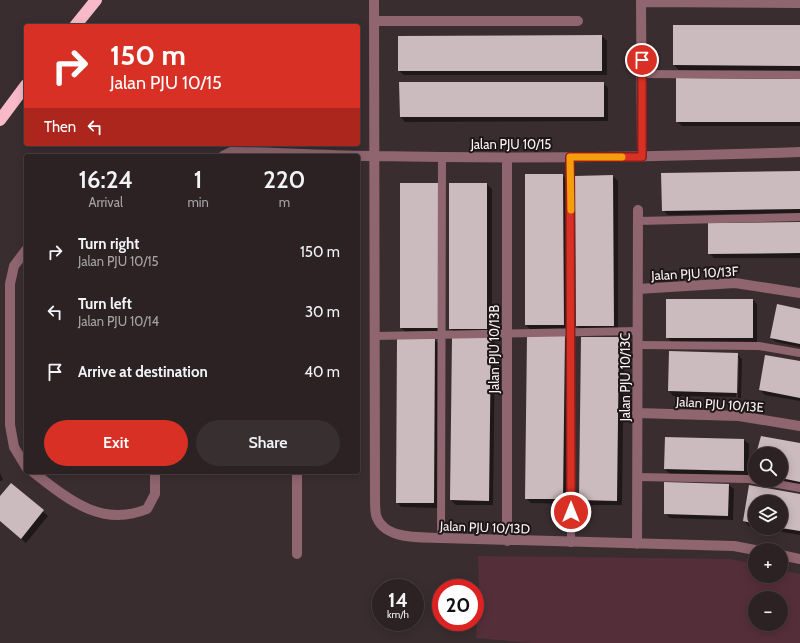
<!DOCTYPE html>
<html lang="en">
<head>
<meta charset="utf-8">
<style>
	:root { --surface:#2c2224; --page:#382f31; --text:#f1f3f6; --muted:#a6a4a6; --line:#483f41; --accent:#d93025 }
	body { margin:0; font-family:Cabin,sans-serif; background:var(--page); color:var(--text); height:100vh; display:flex; flex-direction:column; font-size:15px; white-space:nowrap }
	* { box-sizing:border-box; margin:0 }
	p { font-size:13px; color:var(--muted) }
	.icon { flex:none; width:22px; height:22px; fill:none; stroke:currentColor; stroke-width:2; stroke-linecap:round; stroke-linejoin:round }
	.map { position:relative; flex:1; overflow:hidden }
	.side { position:absolute; left:24px; top:154px; width:336px; height:320px; display:flex; flex-direction:column; background:var(--surface); border-radius:4px; box-shadow:0 2px 10px #0003,0 0 0 1px var(--line) }
	.side>* { flex:none }
	.guide { position:absolute; left:24px; top:24px; width:336px; height:122px; border-radius:4px; box-shadow:0 2px 10px #0003,0 0 0 1px var(--line); background:#d93025; color:#fff; overflow:hidden }
	.controls { position:absolute; left:748px; top:447px; display:grid; gap:8px }
	.controls a { display:grid; place-items:center; width:40px; height:40px; border-radius:50%; background:var(--surface); box-shadow:0 2px 10px #0003,0 0 0 1px var(--line); font-size:20px }
	.speed { position:absolute; left:372px; top:579px; display:flex; gap:8px; font-size:20px; font-weight:700; text-align:center }
	.speed>* { display:grid; place-content:center; width:52px; height:52px; border-radius:50%; background:var(--surface); box-shadow:0 2px 10px #0003,0 0 0 1px var(--line); line-height:1 }
	.speed small { font-size:10px; font-weight:400 }
	.speed .limit { border:6px solid #d22; background:#fff; color:#111 }
	.pin { position:absolute; display:grid; place-items:center; width:34px; height:34px; color:#fff; margin:-17px; border:2px solid #fff; border-radius:50%; box-shadow:0 1px 4px #0007 }
	.me { position:absolute; width:44px; margin:-22px; rotate:0deg; stroke-linejoin:round; filter:drop-shadow(0 0 3px #0008) }
	.turn { display:flex; align-items:center; gap:14px; height:84px; padding:0 20px; font-size:18px }
	.turn .icon { width:52px; height:52px; stroke-width:2.5 }
	.turn b { display:block; font-size:28px; line-height:34px }
	.then { display:flex; align-items:center; height:38px; padding:0 20px; background:#0003; gap:8px; font-size:15px }
	.eta { display:flex; justify-content:space-evenly; align-items:center; height:68px; text-align:center }
	.eta b { font-size:24px; font-weight:600; line-height:28px }
	.action { display:flex; gap:8px; margin-top:auto; padding:8px 20px }
	.action a { flex:1; height:46px; border-radius:24px; background:var(--accent); color:#fff; font-size:16px; font-weight:600; line-height:46px; text-align:center }
	.action a+a { background:var(--page); color:var(--text) }
	ul { padding:0; list-style:none }
	li { display:flex; align-items:center; gap:12px; height:60px; padding:0 20px }
	li div { flex:1 }
	li b { display:block; font-size:15px }
	li em { font-style:normal }
	.map>svg:first-child { display:block }
</style>
</head>
<body>
<div class="map">
<svg width="800" height="643" viewBox="0 0 800 643">
	<rect width="100%" height="100%" fill="#3a2d30"/>
	<!-- green -->
	<path fill="#542f39" fill-rule="evenodd" d="M478,556L730,559L755,564V576H781V570L800,574V643H531L476,638L479,588ZM755,598H781V624H755Z"/>
	<!-- shadow -->
	<path fill="#0007" d="M800,26V70H679L674,65Z
		M602,36L607,41V75H404L399,71Z
		M800,80V126H682L677,121Z
		M603,83L608,88V121L405,122L401,117Z
		M800,172V213L668,215L663,210Z
		M562,175L567,180L568,329L531,330L526,325Z
		M613,176L618,181V330L582,331L577,326Z
		M401,184L442,332H406L401,328Z
		M487,184L492,189V333H455L450,328Z
		M800,223V258H714L709,253Z
		M753,300L757,304V342H672L667,337Z
		M800,310V347L776,342L771,338Z
		M565,337L569,342L568,504L531,503L526,498Z
		M490,338L495,343L493,505H456L451,500Z
		M619,338L624,343L622,505H585L580,500Z
		M398,340H435L440,345L438,508L401,507L397,502Z
		M670,352L737,354L742,359L741,398H738L739,358H737L736,397L673,396L669,391Z
		M800,362V401L765,395L760,390Z
		M744,440L749,444L748,476L670,474L665,469Z
		M800,444V485L771,480H781V454H757Z
		M755,462V475L752,473Z
		M0,473L3,480L0,481Z
		M665,483L729,485L734,489L733,520L670,518L665,513Z
		M11,484L48,516L26,543L0,520V498Z
		M750,486L800,495V535L761,528H781V502H755V527L749,526L744,521Z"/>
	<!-- building -->
	<path fill="#cbbabe" d="M673,25H800V66L673,65Z
		M602,35V71H398V36Z
		M676,78L800,79V122H676Z
		M399,82H604V117H400Z
		M800,171V209L662,211L661,173Z
		M525,174H563L564,325H525Z
		M613,175L614,326H576L575,176Z
		M400,183H438V328H400Z
		M449,183H487V329H449Z
		M800,222V253L708,254V223Z
		M666,299H753V338H666Z
		M777,304L800,309V344L770,338Z
		M527,335L565,336L563,499H525Z
		M452,337H491L489,501L450,500Z
		M581,337H619L617,501L579,500Z
		M397,339H435L434,503H396Z
		M669,351L738,353L737,393L668,391Z
		M765,355L800,361V398L759,390Z
		M761,436L800,443V482L781,478V454H756Z
		M665,437L744,439V471L664,469Z
		M664,482L729,484L728,516L664,514Z
		M11,483L44,510L21,539L0,521V496Z
		M749,485L800,494V531L781,528V502H755V524L743,521Z"/>
	<g fill="none" stroke-linecap="round" stroke-linejoin="round">
		<!-- service -->
		<path stroke="#8f656f" stroke-width="8" d="M642,74L800,75
			M570,157L571,543
			M638,221L800,217
			M375,336L638,331
			M638,345L759,346L800,353
			M637,477L749,479L800,488
			M441,538L442,157"/>
		<!-- minor -->
		<path stroke="#8f656f" stroke-width="10" d="M374,0L375,499C375,504 375,510 376,515C383,540 420,537 441,538L734,546L755,550
			M641,0L642,157
			M641,2L800,3
			M374,21H578
			M223,156L231,152C279,152 328,156 376,156C517,159 659,157 800,152
			M507,157V541
			M26,250L14,266L10,284V425L14,447L26,467
			M638,289L735,283L800,293
			M637,413L739,416L800,426
			M33,472C68,499 101,528 147,509L155,494V472
			M637,544L638,210
			M297,554V472
			M781,555L800,559"/>
		<!-- motorway -->
		<path stroke="#f8bac9" stroke-width="12" d="M75,26L96,0
			M0,120L26,85"/>
	</g>
	<g fill="none" stroke-linecap="round" stroke-linejoin="round">
		<!-- route casing -->
		<g stroke="#8d1f18" stroke-width="10">
			<path id="route" d="M571,512L570,157H642V60"/>
		</g>
		<!-- route -->
		<use href="#route" stroke="#d93025" stroke-width="7"/>
		<!-- slow -->
		<path stroke="#f59e0b" stroke-width="7" d="M571,210L570,157H622"/>
	</g>
	<g text-anchor="middle" stroke-width="4" stroke-linejoin="round" paint-order="stroke">
		<!-- street labels -->
		<g font-size="13" fill="#fbf2f4" stroke="#1d1718">
			<text x="511" y="149">Jalan PJU 10/15</text>
			<text transform="translate(695 273) rotate(-3)" y="5">Jalan PJU 10/13F</text>
			<text transform="translate(494 349) rotate(-90)" y="5">Jalan PJU 10/13B</text>
			<text transform="translate(625 377) rotate(-90)" y="5">Jalan PJU 10/13C</text>
			<text transform="translate(720 404) rotate(4)" y="5">Jalan PJU 10/13E</text>
			<text transform="translate(485 527) rotate(2)" y="5">Jalan PJU 10/13D</text>
		</g>
	</g>
</svg>
<div class="controls">
<a><svg class="icon" aria-label="search" viewBox="0 0 24 24"><circle cx="10" cy="10" r="6"/><path d="M15 15l6 6"/></svg></a>
<a><svg class="icon" aria-label="layers" viewBox="0 0 24 24"><path d="M12 4l9 5-9 5-9-5zM3 14l9 5 9-5"/></svg></a>
<a>+</a>
<a>−</a>
</div>
<div class="speed"><div>14<small>km/h</small></div><div class="limit">20</div></div>
<div class="pin" style="left:642px;top:60px;background:#d93025"><svg class="icon" aria-label="arrive" viewBox="0 0 24 24"><path d="M6 21V4h12l-3 4 3 4H6"/></svg></div>
<svg class="me" style="left:571px;top:512px" viewBox="-20 -20 40 40"><circle r="17" fill="#d93025" stroke="#fff" stroke-width="3"/><path d="M0-11L8 9 0 5-8 9z" fill="#fff"/></svg>
<div class="guide">
<div class="turn"><svg class="icon" aria-label="right" viewBox="0 0 24 24"><path d="M7 20v-9h11M14 6l5 5-5 5"/></svg><div><b>150 m</b>Jalan PJU 10/15</div></div>
<div class="then">Then<svg class="icon" aria-label="left" viewBox="0 0 24 24"><path d="M17 20v-9H6M10 6l-5 5 5 5"/></svg></div>
</div>
<section class="side">
<div class="eta">
<div><b>16:24</b><p>Arrival</p></div>
<div><b>1</b><p>min</p></div>
<div><b>220</b><p>m</p></div>
</div>
<ul>
<li><svg class="icon" aria-label="right" viewBox="0 0 24 24"><path d="M7 20v-9h11M14 6l5 5-5 5"/></svg><div><b>Turn right</b><p>Jalan PJU 10/15</p></div><em>150 m</em></li>
<li><svg class="icon" aria-label="left" viewBox="0 0 24 24"><path d="M17 20v-9H6M10 6l-5 5 5 5"/></svg><div><b>Turn left</b><p>Jalan PJU 10/14</p></div><em>30 m</em></li>
<li><svg class="icon" aria-label="arrive" viewBox="0 0 24 24"><path d="M6 21V4h12l-3 4 3 4H6"/></svg><div><b>Arrive at destination</b></div><em>40 m</em></li>
</ul>
<div class="action"><a>Exit</a><a>Share</a></div>
</section>
</div>
</body>
</html>
